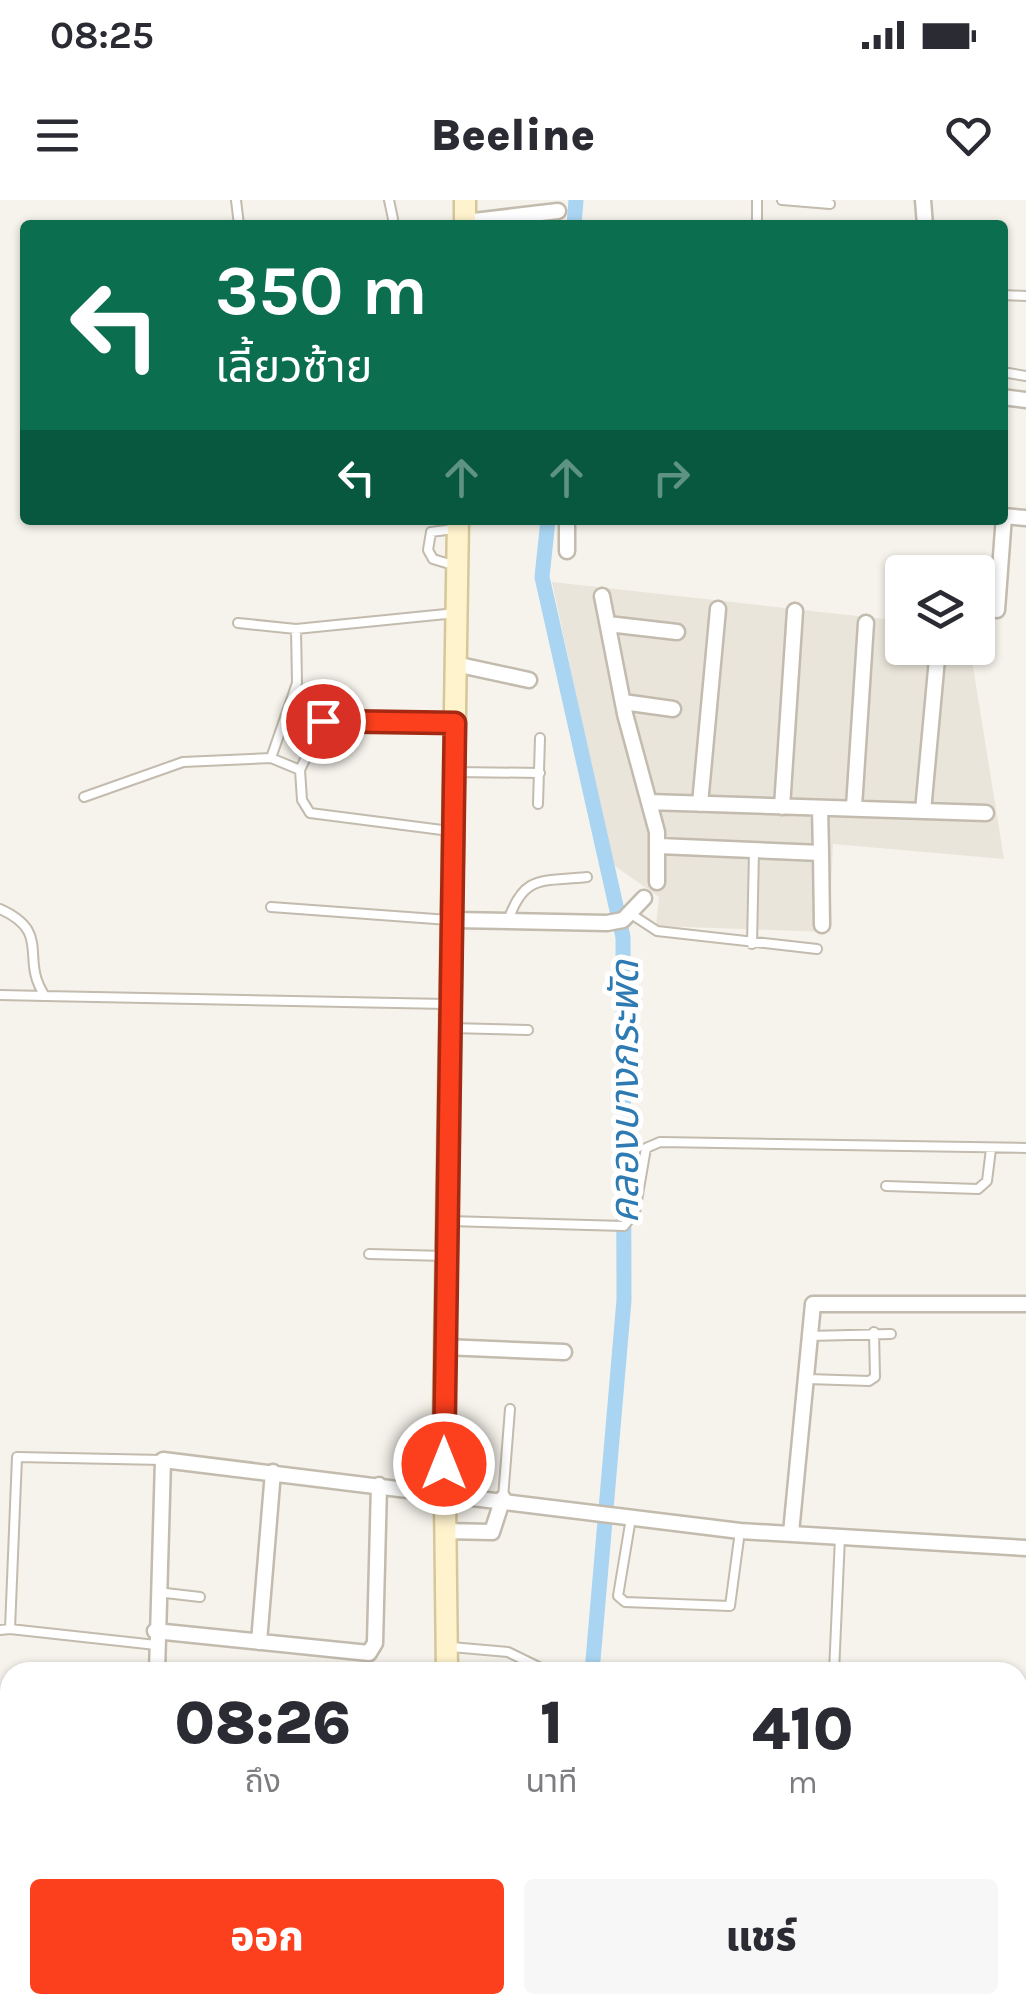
<!DOCTYPE html>
<html lang="th">
<head>
<meta charset="utf-8">
<style>
	:root { --surface:#fff; --page:#f7f7f7; --text:#2b2b33; --muted:#7c7c81; --accent:#fc3f1d }
	body { margin:0; font-family:Karla,"Noto Sans Thai",sans-serif; background:var(--page); color:var(--text); height:100vh; display:flex; flex-direction:column; font-size:38px; white-space:nowrap }
	* { box-sizing:border-box; margin:0 }
	p { font-size:32px; color:var(--muted) }
	.icon { flex:none; width:55px; height:55px; fill:none; stroke:currentColor; stroke-width:2; stroke-linecap:round; stroke-linejoin:round }
	.map { position:relative; flex:1; overflow:hidden }
	.side { position:absolute; left:0px; top:1462px; width:1028px; height:352px; display:flex; flex-direction:column; background:var(--surface); border-radius:30px 30px 0 0; box-shadow:0 2px 8px #0004 }
	.side>* { flex:none }
	.banner { position:absolute; left:20px; top:20px; width:988px; height:305px; border-radius:10px; box-shadow:0 2px 8px #0004; background:#0b6e4f; color:#fff; overflow:hidden }
	.fabs { position:absolute; left:885px; top:355px; display:grid; gap:20px }
	.fabs a { display:grid; place-items:center; width:110px; height:110px; border-radius:10px; background:var(--surface); box-shadow:0 2px 8px #0004; font-size:50px }
	.pin { position:absolute; display:grid; place-items:center; width:85px; height:85px; color:#fff; margin:-42px; border:5px solid #fff; border-radius:50%; box-shadow:0 2px 10px #0007 }
	.me { position:absolute; width:110px; margin:-55px; rotate:0deg; stroke-linejoin:round; filter:drop-shadow(0 0 8px #0008) }
	.turn { display:flex; align-items:center; gap:35px; height:210px; padding:0 30px; font-size:45px }
	.turn .icon { width:130px; height:130px; stroke-width:2.5 }
	.turn b { display:block; font-size:70px; line-height:85px }
	.lanes { display:flex; align-items:center; height:95px; padding:0 30px; background:#0003; justify-content:center; gap:50px; direction:ltr }
	.lanes .off { opacity:.35 }
	.eta { display:flex; justify-content:space-evenly; align-items:center; height:170px; text-align:center }
	.eta b { font-size:60px; font-weight:800; line-height:70px }
	.button { display:flex; gap:20px; margin-top:auto; padding:20px 30px }
	.button a { flex:1; height:115px; border-radius:10px; background:var(--accent); color:#fff; font-size:40px; font-weight:800; line-height:115px; text-align:center }
	.button a+a { background:var(--page); color:var(--text) }
	.status { display:flex; justify-content:space-between; align-items:center; height:70px; padding:0 50px; background:var(--surface); direction:ltr }
	.status svg { height:28px; fill:currentColor }
	header { display:flex; justify-content:space-between; align-items:center; height:130px; padding:0 30px; background:var(--surface); font-size:45px; font-weight:800 }
	.map>svg:first-child { display:block }
</style>
</head>
<body>
<div class="status"><b>08:25</b><svg viewBox="0 0 49 12"><path d="M0 12V9h3v3zM5 12V6h3v6zM10 12V3h3v9zM15 12V0h3v12zM26 1h20v11H26zM47 4h2v5h-2z"/></svg></div>
<header><svg class="icon" aria-label="menu" viewBox="0 0 24 24"><path d="M4 6h16M4 12h16M4 18h16"/></svg>Beeline<svg class="icon" aria-label="heart" viewBox="0 0 24 24"><path d="M12 20l-8-8c-3-5 5-10 8-4 3-6 11-1 8 4z"/></svg></header>
<div class="map">
<svg width="1026" height="1813" viewBox="0 0 1026 1813">
	<rect width="100%" height="100%" fill="#f6f3ec"/>
	<!-- residential -->
	<path fill="#eae5da" d="M552,382L902,421V448H970L1004,659L833,644L829,732L656,726L659,697L612,664Z"/>
	<g fill="none" stroke-linecap="round" stroke-linejoin="round">
		<!-- canal -->
		<path stroke="#a9d4f2" stroke-width="15" d="M574,25L576,0
			M548,320L542,377L623,737L624,1100L592,1472
			M567,1813L568,1805"/>
		<!-- lane casing -->
		<g stroke="#c2bbae" stroke-width="12">
			<path id="lane" d="M236,0L239,25
				M389,0L393,19
				M782,0L830,4
				M757,25V0
				M1004,95L1026,96
				M1002,172L1026,176
				M454,329L431,332L428,350L433,359L456,366
				M238,423L296,429L456,413
				M294,495L323,521L451,523
				M271,558L297,483L296,429
				M300,570L323,521
				M455,572L540,573
				M84,597L183,562L271,558L300,570L302,600L310,613L450,631
				M538,604L540,538
				M271,707L449,720
				M0,709C53,733 19,758 45,796L447,804
				M631,714L657,731L817,749
				M508,721C524,673 543,682 587,677
				M752,744L754,651
				M0,795L45,796
				M450,828L528,830
				M886,986L978,989L987,981L991,949
				M449,1021L624,1026L635,1012L646,948L660,942L1026,948
				M369,1054L445,1056
				M808,1136L891,1134
				M808,1179L869,1181L875,1177L874,1132
				M503,1298L510,1209
				M631,1318L618,1396L625,1402L730,1406L740,1331
				M157,1392L200,1397
				M10,1429L156,1445
				M0,1430L10,1429L17,1257L163,1260
				M451,1447L508,1452L549,1472
				M834,1472L840,1337
				M1012,1805L1013,1813
				M806,1813L807,1805
				M825,1813V1805"/>
		</g>
		<!-- street casing -->
		<g stroke="#c2bbae" stroke-width="19">
			<path id="street" d="M923,0L925,25
				M465,22L558,11
				M1002,197L1026,200
				M1002,316L1026,318
				M567,320V351
				M602,396L625,514L657,632V682
				M997,410L1004,316
				M608,424L677,432
				M455,464L529,480
				M623,502L673,509
				M649,602L986,613
				M700,604L718,409
				M782,607L795,411
				M854,607L866,423
				M923,611L938,448
				M659,646L821,653L820,608
				M821,653L822,725
				M454,720L607,723L623,720L644,698
				M444,1147L564,1152
				M444,1331L492,1332L503,1298
				M791,1333L813,1104H1026
				M155,1431L369,1453L375,1443L379,1285
				M259,1442L273,1272
				M157,1472L163,1260L740,1331L1026,1348
				M0,1645L10,1644
				M0,1726H10
				M383,1805L414,1813
				M0,1809L49,1805
				M146,1813V1805"/>
		</g>
		<!-- secondary casing -->
		<g stroke="#d6c79b" stroke-width="25">
			<path id="secondary" d="M465,25V0
				M447,1472L444,1209L458,320
				M463,1805V1813"/>
		</g>
		<!-- lane -->
		<use href="#lane" stroke="#fff" stroke-width="8"/>
		<!-- street -->
		<use href="#street" stroke="#fff" stroke-width="14"/>
		<!-- secondary -->
		<use href="#secondary" stroke="#fff3cd" stroke-width="20"/>
	</g>
	<g fill="none" stroke-linecap="round" stroke-linejoin="round">
		<!-- route casing -->
		<g stroke="#a42913" stroke-width="25">
			<path id="route" d="M323,521L455,523L444,1264"/>
		</g>
		<!-- route -->
		<use href="#route" stroke="#fc3f1d" stroke-width="18"/>
	</g>
	<g text-anchor="middle" stroke-width="10" stroke-linejoin="round" paint-order="stroke">
		<!-- water labels -->
		<g font-size="40" font-style="italic" fill="#2e7ab2" stroke="#fff">
			<text transform="translate(624 892) rotate(-90)" y="14">คลองบางกระพัด</text>
		</g>
	</g>
</svg>
<div class="fabs">
<a><svg class="icon" aria-label="layers" viewBox="0 0 24 24"><path d="M12 4l9 5-9 5-9-5zM3 14l9 5 9-5"/></svg></a>
</div>
<div class="pin" style="left:323px;top:521px;background:#d93025"><svg class="icon" aria-label="arrive" viewBox="0 0 24 24"><path d="M6 21V4h12l-3 4 3 4H6"/></svg></div>
<svg class="me" style="left:444px;top:1264px" viewBox="-20 -20 40 40"><circle r="17" fill="#fc3f1d" stroke="#fff" stroke-width="3"/><path d="M0-11L8 9 0 5-8 9z" fill="#fff"/></svg>
<div class="banner">
<div class="turn"><svg class="icon" aria-label="left" viewBox="0 0 24 24"><path d="M17 20v-9H6M10 6l-5 5 5 5"/></svg><div><b>350 m</b>เลี้ยวซ้าย</div></div>
<div class="lanes"><svg class="icon" aria-label="left" viewBox="0 0 24 24"><path d="M17 20v-9H6M10 6l-5 5 5 5"/></svg><svg class="icon off" aria-label="ahead" viewBox="0 0 24 24"><path d="M12 20V5M6 11l6-6 6 6"/></svg><svg class="icon off" aria-label="ahead" viewBox="0 0 24 24"><path d="M12 20V5M6 11l6-6 6 6"/></svg><svg class="icon off" aria-label="right" viewBox="0 0 24 24"><path d="M7 20v-9h11M14 6l5 5-5 5"/></svg></div>
</div>
<section class="side">
<div class="eta">
<div><b>08:26</b><p>ถึง</p></div>
<div><b>1</b><p>นาที</p></div>
<div><b>410</b><p>m</p></div>
</div>
<div class="button"><a>ออก</a><a>แชร์</a></div>
</section>
</div>
</body>
</html>
